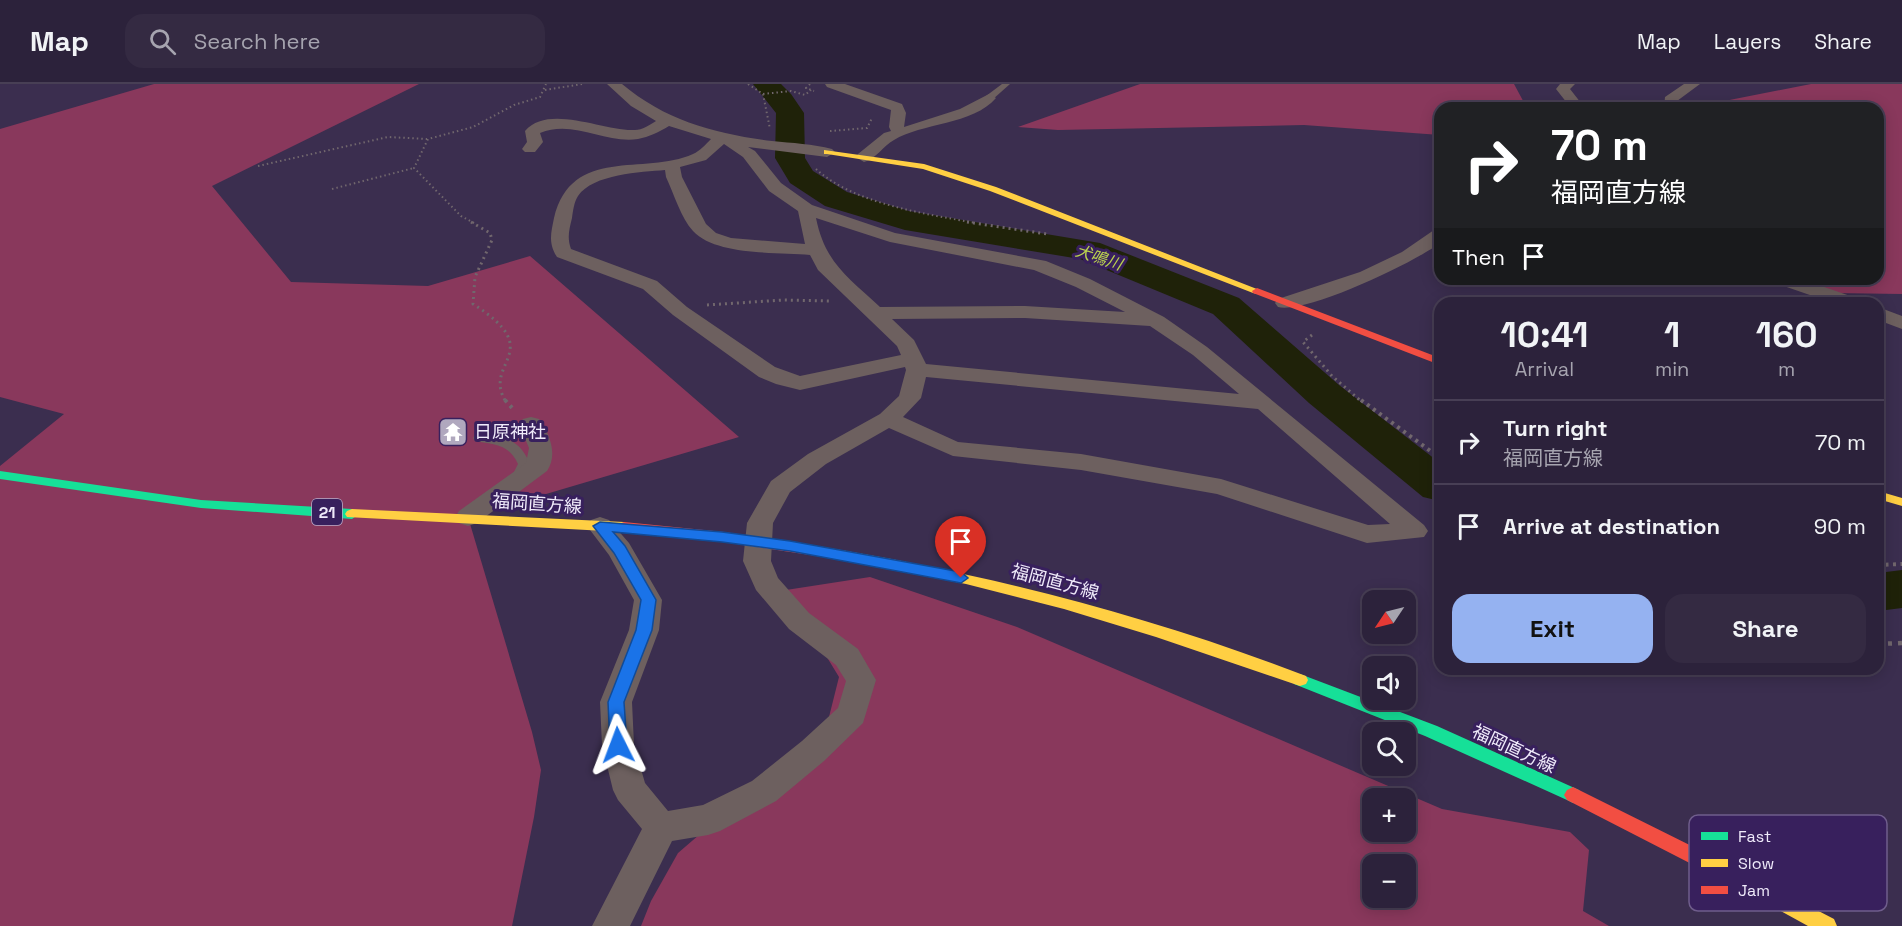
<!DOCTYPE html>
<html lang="en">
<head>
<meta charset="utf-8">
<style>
	:root { --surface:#2c223b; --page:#342a42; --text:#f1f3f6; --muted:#a6a4af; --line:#483f55; --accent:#95b2f1 }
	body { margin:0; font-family:"Space Grotesk","Noto Sans JP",sans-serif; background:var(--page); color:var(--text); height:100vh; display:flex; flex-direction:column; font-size:22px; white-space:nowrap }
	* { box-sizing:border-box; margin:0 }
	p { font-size:20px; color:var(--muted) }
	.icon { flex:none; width:33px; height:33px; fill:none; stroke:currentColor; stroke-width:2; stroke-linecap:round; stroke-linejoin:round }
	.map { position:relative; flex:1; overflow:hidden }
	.details { position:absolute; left:1434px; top:213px; width:450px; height:378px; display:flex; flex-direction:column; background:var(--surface); border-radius:18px; box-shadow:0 3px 15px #0003,0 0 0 2px var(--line) }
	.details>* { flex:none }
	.guide { position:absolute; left:1434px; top:18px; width:450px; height:183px; border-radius:18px; box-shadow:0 3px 15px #0003,0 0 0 2px var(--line); background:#202124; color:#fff; overflow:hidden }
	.needle { width:39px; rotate:235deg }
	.controls { position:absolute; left:1362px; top:506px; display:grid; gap:12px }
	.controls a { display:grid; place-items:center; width:54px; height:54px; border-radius:12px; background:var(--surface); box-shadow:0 3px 15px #0003,0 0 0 2px var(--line); font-size:30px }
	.pin { position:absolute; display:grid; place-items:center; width:51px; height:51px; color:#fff; margin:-62px -26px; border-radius:50% 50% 50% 0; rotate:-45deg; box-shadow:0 0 6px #0007 }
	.pin .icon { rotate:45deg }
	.me { position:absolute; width:66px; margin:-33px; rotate:357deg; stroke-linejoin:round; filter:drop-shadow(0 0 4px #0008) }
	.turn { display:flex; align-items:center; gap:21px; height:126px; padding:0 18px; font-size:27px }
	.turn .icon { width:78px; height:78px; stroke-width:2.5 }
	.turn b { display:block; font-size:42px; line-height:51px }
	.then { display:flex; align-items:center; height:57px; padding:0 18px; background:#0003; gap:12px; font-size:22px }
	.eta { display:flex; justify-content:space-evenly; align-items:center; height:102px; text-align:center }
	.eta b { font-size:36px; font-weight:600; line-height:42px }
	.cta { display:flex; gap:12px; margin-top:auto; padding:12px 18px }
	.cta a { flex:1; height:69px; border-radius:18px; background:var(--accent); color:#111; font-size:24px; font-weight:600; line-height:69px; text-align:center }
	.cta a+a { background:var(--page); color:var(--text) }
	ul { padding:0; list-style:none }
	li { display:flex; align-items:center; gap:18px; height:84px; padding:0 18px; border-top:2px solid var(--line) }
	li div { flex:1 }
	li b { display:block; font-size:22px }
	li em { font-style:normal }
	header { display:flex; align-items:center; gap:36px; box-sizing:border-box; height:84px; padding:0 30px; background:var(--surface); border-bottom:2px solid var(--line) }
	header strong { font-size:28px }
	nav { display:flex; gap:33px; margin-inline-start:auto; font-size:21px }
	.search { width:420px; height:54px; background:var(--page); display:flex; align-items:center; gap:15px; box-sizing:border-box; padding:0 21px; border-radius:18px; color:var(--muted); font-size:22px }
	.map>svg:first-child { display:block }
</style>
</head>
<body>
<header>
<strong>Map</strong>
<div class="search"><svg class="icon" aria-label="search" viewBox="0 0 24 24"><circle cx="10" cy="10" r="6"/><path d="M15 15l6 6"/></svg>Search here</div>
<nav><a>Map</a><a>Layers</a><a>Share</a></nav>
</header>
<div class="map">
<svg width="1902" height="842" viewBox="0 0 1902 842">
	<rect width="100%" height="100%" fill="#3b2e4f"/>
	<!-- forest -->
	<path fill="#89385c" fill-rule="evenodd" d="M154,0H419L212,102L291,198L428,202L530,172L739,353L468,433L532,648L541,686L534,733L512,842H0V382L64,330L0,313V45Z
		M1140,0H1514L1527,24H1440V51L1304,41L1058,46L1018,43Z
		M1811,0H1902V210L1833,209L1790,195H1878V24H1689Z
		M870,493L1017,543L1442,725L1570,748L1589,766L1583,827L1609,842H641L651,817L678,769L827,641L839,593L786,506ZM1372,714H1406V747H1372ZM1372,780H1406V813H1372Z"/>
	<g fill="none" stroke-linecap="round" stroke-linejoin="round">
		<!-- river -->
		<path fill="#1f2209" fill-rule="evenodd" d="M753,0H781L791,10L804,29L805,74L813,87L847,108L909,127L1100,159L1239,214L1339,301L1440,379V417L1423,413L1309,319L1213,230L1080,175L905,146L825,122L790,99L775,74L776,29Z
			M1902,486V524L1878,527V489Z"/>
		<!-- path-far3 -->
		<path stroke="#71676d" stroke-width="2" stroke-dasharray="1.5 3" stroke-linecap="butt" d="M748,0L763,10L770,45
			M810,0L806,4L814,7
			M545,6L582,0
			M763,10L791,7L805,11L811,6
			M830,47L867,44L872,34
			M258,82L388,53L427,55
			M816,85C854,120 926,130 976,139
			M332,105L414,84
			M474,139L461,132L414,84L428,55L473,43L514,21L540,13L546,0"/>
		<!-- path-far2 -->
		<path stroke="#71676d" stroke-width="3" stroke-dasharray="2 4" stroke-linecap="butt" d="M471,138L490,149L492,156L475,193L473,220C549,268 481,278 506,318
			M967,138L1047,150
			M707,221L783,216L831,217
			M1312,251L1303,258L1332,292L1362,318"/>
		<!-- path-far1 -->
		<path stroke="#71676d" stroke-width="4" stroke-dasharray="3 4.5" stroke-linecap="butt" d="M505,316L514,326
			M1361,316L1440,374
			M1878,481L1902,480"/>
		<!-- path -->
		<path stroke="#71676d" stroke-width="4.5" stroke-dasharray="4 6" stroke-linecap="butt" d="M1878,560L1902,559"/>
		<!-- lane -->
		<path fill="#6d605f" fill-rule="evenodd" d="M1002,0H1010L992,16H986V12Z
			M479,350C505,353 519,354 530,380L521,401L516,402L509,398L518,380C508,359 494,361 475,357L473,354L475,351Z"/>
		<!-- street -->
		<path fill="#6d605f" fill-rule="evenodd" d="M607,0H622C666,37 716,50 772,57C792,59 813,60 832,65L835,68L827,73L748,63L755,67L781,99L812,121L895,149L1046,177L1090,195L1164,233L1207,263L1424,441L1428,447L1424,453L1367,459L1217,410L1081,386L953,372L889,344L826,380L790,408L773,439L771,477L778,494L809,529L858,565L876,596L863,639L824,677L776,717L720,747L708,751L672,757L630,842H592L642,745L618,716L613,706L602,661L600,618L629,546L634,516L609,471L587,442L591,436L600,433L609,436L629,459L662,516L659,546L632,618L634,661L645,699L668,727L703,721L752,697L802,657L838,624L846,597L836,581L789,545L756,506L743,477L747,439L771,397L808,370L880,330L899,312L906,286L905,283L800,306L776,300L759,293L673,231L643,205L557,173C548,159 551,149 554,134C572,61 644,92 693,70C700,67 706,60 711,55L669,42C659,48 649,53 638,55C605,60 573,35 540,49L543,58L535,68H525L522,65L527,58L525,47C549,19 605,48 635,46C642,46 650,41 656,37L631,22ZM724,60L743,73L769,107L798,127L805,160L731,154L716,149L706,140L682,93L680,83L706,76ZM665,86L666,93C674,110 681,134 693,147C716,172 778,168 810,171L818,186L897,262L901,271L800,292L775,283L687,223L657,197L571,165C567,154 569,146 572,134C573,127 574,118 578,112C593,90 641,88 665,86ZM816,134L890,158L1034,186L1076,203L1125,228L1025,222L880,223C848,193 825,179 816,134ZM1025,234L1150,242L1193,271L1239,310L926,280L914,256L892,235ZM926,293L1258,325L1390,440L1368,441L1221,395L1081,370L958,358L903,333L921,314Z
			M825,0H845L902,20L906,29L904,43L960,25L989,10L996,14C973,41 921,39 894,56C883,62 876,75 864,78L856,73L858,70L884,49L891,47L889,43L891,26L827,3Z
			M1560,0H1575L1570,5L1581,19L1579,24H1565L1567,19L1556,5Z
			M1684,0H1700L1677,17L1678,24H1664L1665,13Z
			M1440,145V159C1415,178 1307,230 1278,223L1275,219L1278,215L1360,188L1402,168L1434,146Z
			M1772,195H1801L1859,215L1862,219H1833L1775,199Z
			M1878,223L1902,232V245L1878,236Z
			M531,333L539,335C550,350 558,371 547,387L477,439L468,442L459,439L455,433L459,427L526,379L529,364L519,340L523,335Z"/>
		<!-- fast -->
		<path fill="#16e098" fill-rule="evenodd" d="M0,387L201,416L352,425L359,430L352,435L201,424L0,395Z
			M1300,590L1437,642L1579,706L1582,711L1579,716L1573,719L1567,716L1425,652L1294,600L1292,596L1294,592Z"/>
		<!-- slow -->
		<path fill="#ffcf43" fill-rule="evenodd" d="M824,66L924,80L996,103L1262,207L1257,210L1253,209L990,107L923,85L827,70H824Z
			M1878,407L1902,414V422L1878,415Z
			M352,425L624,438L631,443L624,448L347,433L345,430L347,427Z
			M817,462C983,489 1148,531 1306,592L1308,596L1306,600L1300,602L1156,553L1064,525L966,500L812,470L810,467L812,464Z
			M1755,794L1834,835L1837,842H1808L1748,809L1745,803L1748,797Z"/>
		<!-- jam -->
		<path fill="#f24e42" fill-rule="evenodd" d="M1257,204L1440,274V281L1253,209L1252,207Z
			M624,438L724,448L817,462L824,467L817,472L724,458L619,446L617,443L619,440Z
			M1573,703L1762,797L1765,803L1762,809L1755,812L1748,809L1567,716L1564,711L1567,706Z"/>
	</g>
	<!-- route -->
	<path fill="#1a73e8" stroke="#114b97" stroke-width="1.5" d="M600,438L722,448L790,457L961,488L968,494L961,499L790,467L722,458L613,448L625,462L656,516L652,546L624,618L627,661L624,666L618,668L612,666L610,661L608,618L636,546L641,516L614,469L593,442Z"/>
	<!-- icons -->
	<defs>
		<g id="temple-square" transform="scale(1.5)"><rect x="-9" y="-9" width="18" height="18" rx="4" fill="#b0a8be" stroke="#38205d"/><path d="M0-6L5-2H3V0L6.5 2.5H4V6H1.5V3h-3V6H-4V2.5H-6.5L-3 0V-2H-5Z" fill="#fff"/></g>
	</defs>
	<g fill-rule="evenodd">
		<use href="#temple-square" x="453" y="348"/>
	</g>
	<g text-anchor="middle" stroke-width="6" stroke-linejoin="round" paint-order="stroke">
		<!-- far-water labels -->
		<g font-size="16" font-style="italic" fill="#bcd44f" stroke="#38205d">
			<text transform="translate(1099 173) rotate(18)" y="6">犬鳴川</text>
		</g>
		<!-- shield labels -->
		<rect fill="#38205d" stroke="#b8adcb" stroke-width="1.5" x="312" y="415" width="30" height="26" rx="4.5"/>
		<g font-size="16" font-weight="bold" fill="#efeafa">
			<text x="327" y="434">21</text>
		</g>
		<!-- poi labels -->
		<g font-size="18" fill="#efeafa" stroke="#38205d" text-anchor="start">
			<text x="474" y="354">日原神社</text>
		</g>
		<!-- street labels -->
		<g font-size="18" fill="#efeafa" stroke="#38205d">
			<text transform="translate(537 420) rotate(4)" y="6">福岡直方線</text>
			<text transform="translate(1055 498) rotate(15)" y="6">福岡直方線</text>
			<text transform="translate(1514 665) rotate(25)" y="6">福岡直方線</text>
		</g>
	</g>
	<!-- legend -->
	<rect x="1689" y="731" width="198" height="96" rx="9" fill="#38205d" stroke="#6f5d8c" stroke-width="1.5"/>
	<rect x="1701" y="748" width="27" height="8" fill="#16e098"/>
	<rect x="1701" y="775" width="27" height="8" fill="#ffcf43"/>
	<rect x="1701" y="802" width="27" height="8" fill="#f24e42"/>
	<g font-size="16" fill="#efeafa">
		<text x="1738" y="758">Fast</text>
		<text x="1738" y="785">Slow</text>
		<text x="1738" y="812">Jam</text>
	</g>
</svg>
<div class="controls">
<a><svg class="needle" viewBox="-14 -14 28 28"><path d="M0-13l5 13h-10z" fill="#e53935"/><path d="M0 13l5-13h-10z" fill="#a6a4af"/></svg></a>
<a><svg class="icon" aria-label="sound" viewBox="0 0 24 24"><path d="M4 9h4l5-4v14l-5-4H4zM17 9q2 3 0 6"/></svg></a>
<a><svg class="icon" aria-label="search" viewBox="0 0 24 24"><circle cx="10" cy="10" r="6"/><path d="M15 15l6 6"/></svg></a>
<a>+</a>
<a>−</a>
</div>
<div class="pin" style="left:961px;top:494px;background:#d93025"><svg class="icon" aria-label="arrive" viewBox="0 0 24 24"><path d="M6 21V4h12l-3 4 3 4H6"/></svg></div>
<svg class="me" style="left:618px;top:661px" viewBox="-20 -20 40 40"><path d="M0-17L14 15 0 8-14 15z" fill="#1a73e8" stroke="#fff" stroke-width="4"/></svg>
<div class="guide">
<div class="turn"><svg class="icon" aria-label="right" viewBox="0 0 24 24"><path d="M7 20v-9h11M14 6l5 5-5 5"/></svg><div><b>70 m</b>福岡直方線</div></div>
<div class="then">Then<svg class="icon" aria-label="arrive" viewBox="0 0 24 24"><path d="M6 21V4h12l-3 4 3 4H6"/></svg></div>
</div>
<section class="details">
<div class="eta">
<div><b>10:41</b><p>Arrival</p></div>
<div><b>1</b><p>min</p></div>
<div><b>160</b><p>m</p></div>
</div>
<ul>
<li><svg class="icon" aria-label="right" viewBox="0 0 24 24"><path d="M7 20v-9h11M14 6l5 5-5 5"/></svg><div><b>Turn right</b><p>福岡直方線</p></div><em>70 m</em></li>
<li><svg class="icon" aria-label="arrive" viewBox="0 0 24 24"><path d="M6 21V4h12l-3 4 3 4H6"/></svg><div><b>Arrive at destination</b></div><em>90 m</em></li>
</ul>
<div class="cta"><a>Exit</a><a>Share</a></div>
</section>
</div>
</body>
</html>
